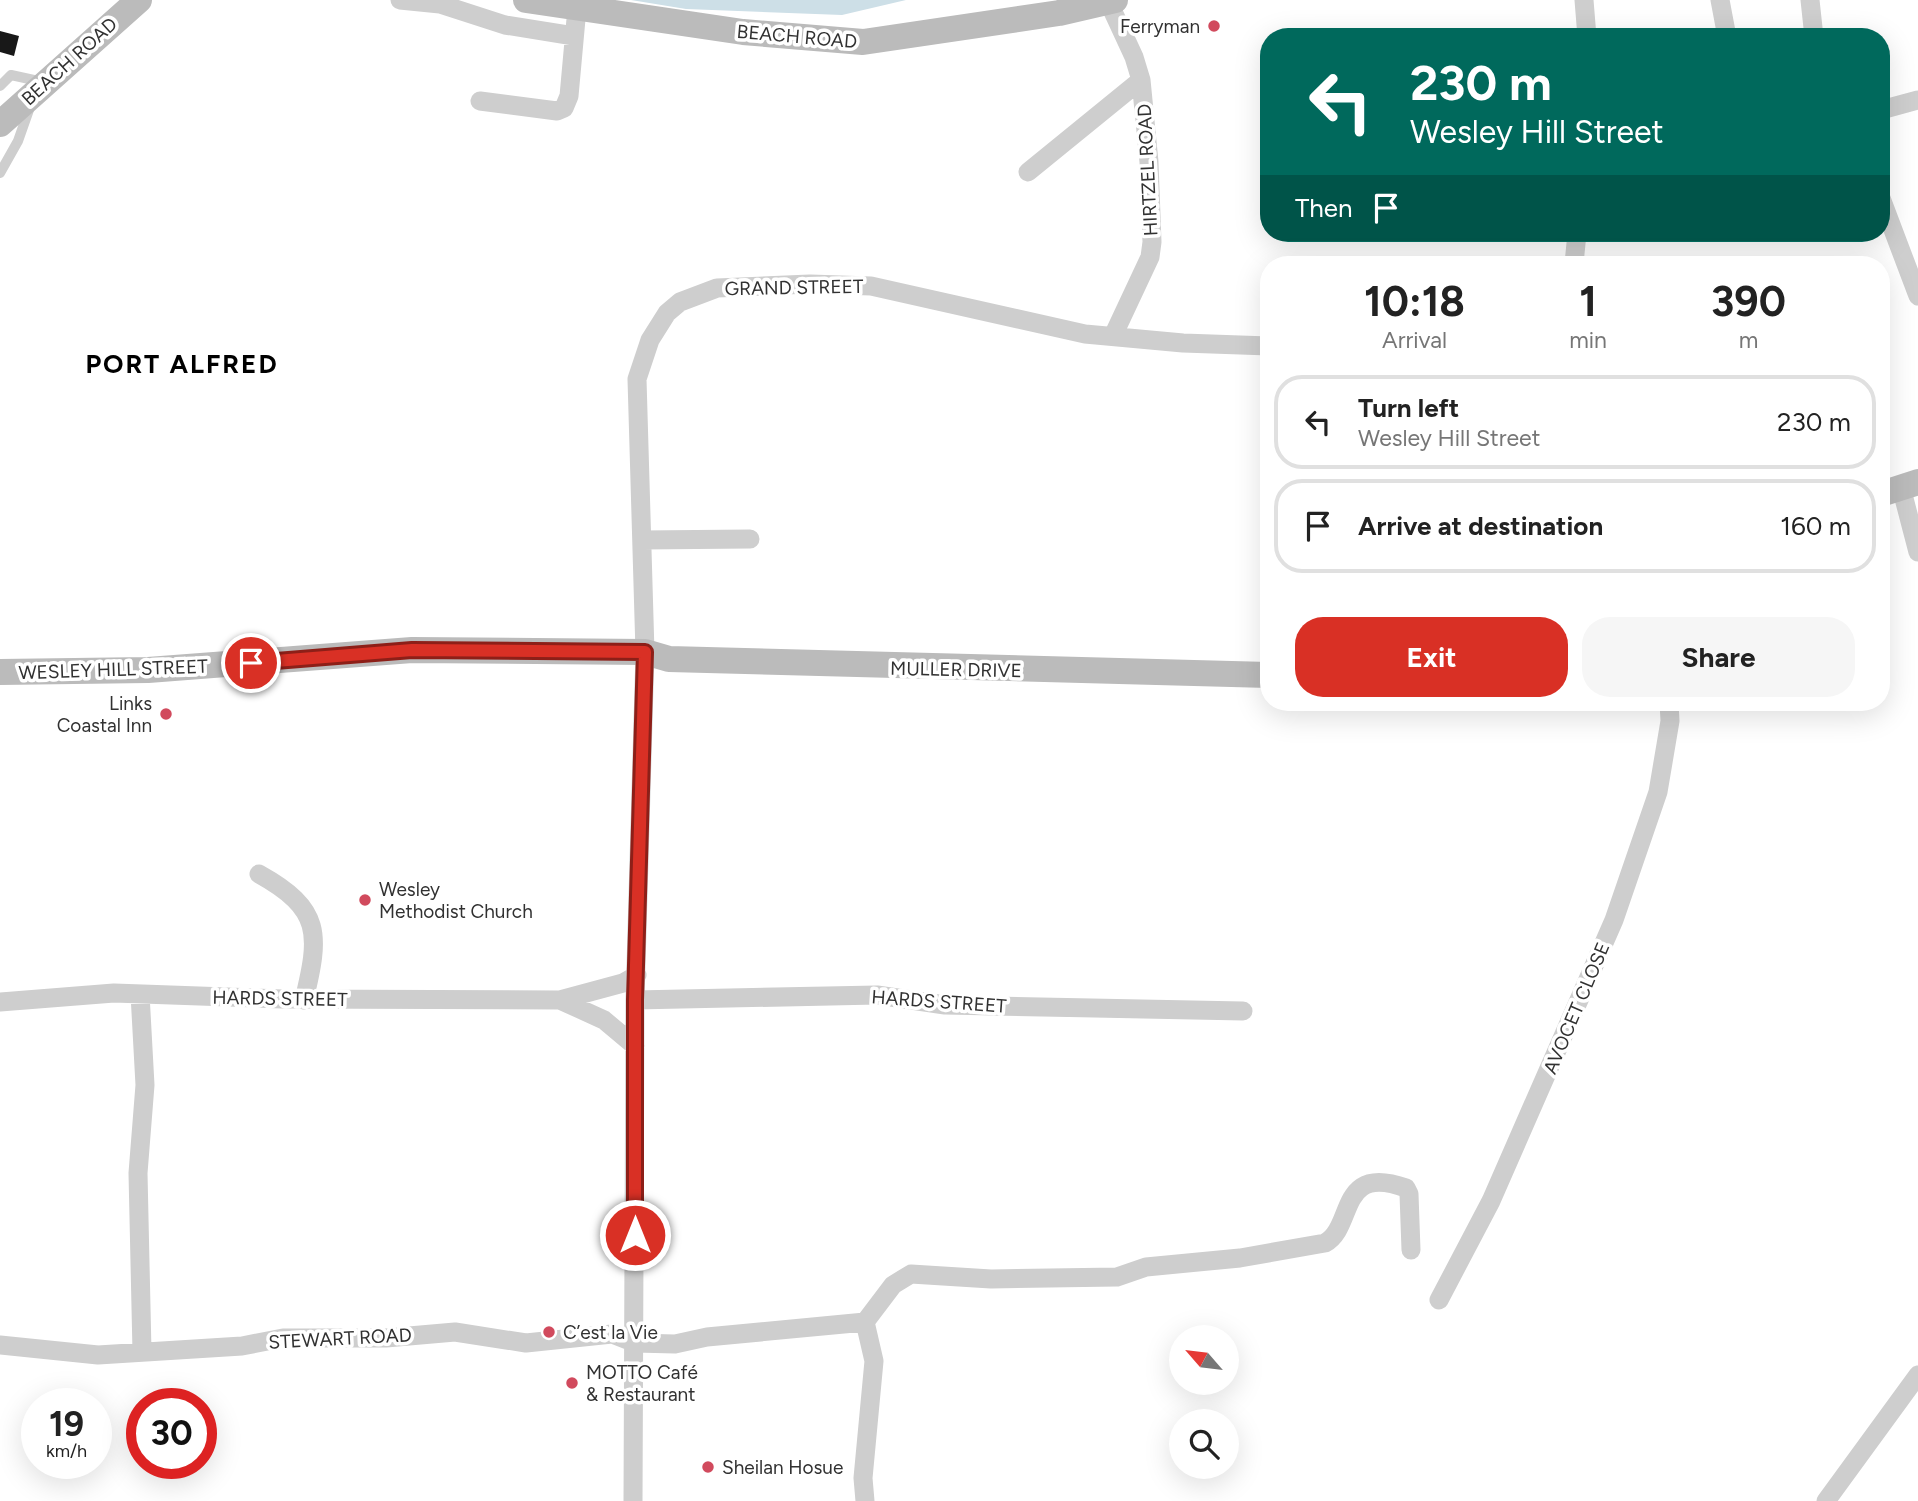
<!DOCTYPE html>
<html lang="en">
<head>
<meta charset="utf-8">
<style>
	:root { --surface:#fff; --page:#f6f6f6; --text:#222; --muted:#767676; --line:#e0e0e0; --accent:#d93025 }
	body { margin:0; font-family:Figtree,sans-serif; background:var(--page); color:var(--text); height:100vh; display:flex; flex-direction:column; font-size:26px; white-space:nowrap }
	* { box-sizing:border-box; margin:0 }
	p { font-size:23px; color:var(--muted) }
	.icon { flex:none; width:38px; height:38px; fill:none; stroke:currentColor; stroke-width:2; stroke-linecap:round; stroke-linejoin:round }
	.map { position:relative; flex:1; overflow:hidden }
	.sheet { position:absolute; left:1260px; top:256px; width:630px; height:455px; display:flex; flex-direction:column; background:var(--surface); border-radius:28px; box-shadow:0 7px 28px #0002 }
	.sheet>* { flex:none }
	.hud { position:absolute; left:1260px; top:28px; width:630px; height:214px; border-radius:28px; box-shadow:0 7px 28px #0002; background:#00695c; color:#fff; overflow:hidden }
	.needle { width:46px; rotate:298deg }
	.tools { position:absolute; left:1169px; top:1325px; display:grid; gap:14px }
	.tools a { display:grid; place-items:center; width:70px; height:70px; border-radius:50%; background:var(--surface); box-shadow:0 7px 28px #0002; font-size:35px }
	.speed { position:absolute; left:21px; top:1388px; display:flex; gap:14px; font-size:35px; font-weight:700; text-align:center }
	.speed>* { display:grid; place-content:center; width:91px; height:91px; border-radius:50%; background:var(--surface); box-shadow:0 7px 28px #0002; line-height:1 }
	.speed small { font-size:18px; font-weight:400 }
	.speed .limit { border:10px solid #d22; background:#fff; color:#111 }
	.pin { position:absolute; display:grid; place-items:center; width:60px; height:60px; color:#fff; margin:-30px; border:4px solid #fff; border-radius:50%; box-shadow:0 2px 7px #0007 }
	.me { position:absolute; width:77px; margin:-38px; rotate:0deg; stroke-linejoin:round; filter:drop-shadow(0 0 5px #0008) }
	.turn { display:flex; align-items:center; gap:24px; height:147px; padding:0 35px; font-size:32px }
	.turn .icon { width:91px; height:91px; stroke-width:2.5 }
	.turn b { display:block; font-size:49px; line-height:60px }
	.then { display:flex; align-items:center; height:66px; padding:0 35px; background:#0003; gap:14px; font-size:26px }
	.eta { display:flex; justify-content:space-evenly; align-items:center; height:119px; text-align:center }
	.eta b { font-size:42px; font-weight:700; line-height:49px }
	.action { display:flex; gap:14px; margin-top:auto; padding:14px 35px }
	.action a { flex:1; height:80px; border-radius:28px; background:var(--accent); color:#fff; font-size:28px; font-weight:700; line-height:80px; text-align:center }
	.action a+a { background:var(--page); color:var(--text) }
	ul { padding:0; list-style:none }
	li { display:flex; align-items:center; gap:21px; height:94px; margin:0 14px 10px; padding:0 21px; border:4px solid var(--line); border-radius:28px }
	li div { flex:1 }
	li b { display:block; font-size:26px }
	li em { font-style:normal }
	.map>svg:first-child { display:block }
</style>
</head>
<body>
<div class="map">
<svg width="1918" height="1501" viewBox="0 0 1918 1501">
	<rect width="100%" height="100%" fill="#fff"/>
	<!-- water -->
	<path fill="#cddfe7" d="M631,0H906L842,15L686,9Z"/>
	<!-- building -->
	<path fill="#181818" d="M0,31L19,36L14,56L0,52Z"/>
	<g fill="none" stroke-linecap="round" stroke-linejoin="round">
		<!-- lane -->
		<path stroke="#cecece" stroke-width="10" d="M0,86L11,75L43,82
			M0,173L18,141L30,107"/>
		<!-- street -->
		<path stroke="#cecece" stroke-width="19" d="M400,0L440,4L505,25L574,36
			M1584,0L1587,37
			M1720,0L1727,37
			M1810,0L1814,37
			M1109,3L1134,57L1141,80L1149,162L1152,242L1150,257L1113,336
			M480,101L557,111L564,108L569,96L577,8
			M1881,110L1918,100
			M1028,172L1141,80
			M1881,198L1918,296
			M1574,264L1577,233
			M1901,487L1918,552
			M642,540L750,539
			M259,874C322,909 320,934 304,1000
			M140,994L145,1085L138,1173L142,1352
			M560,1000L604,1020L635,1046
			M635,1000L877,995L945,1005L1243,1011
			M0,1002L114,993L282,999L560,1000L623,983L637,975
			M1439,1300L1491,1201L1614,920L1658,792L1670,721L1669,702
			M865,1322L874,1361L863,1478L865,1501
			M0,1345L98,1355L242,1346L283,1338H386L455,1332L526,1343L612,1334L635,1343L675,1344L707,1337L865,1322L893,1285L911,1274L991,1279L1117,1277L1146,1267L1240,1258L1325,1243C1355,1227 1337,1163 1406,1188L1409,1194L1411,1250
			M633,1501L635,1000L645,652L637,379L650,340L667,313L680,302L717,288L810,284L871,286L1085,334L1183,343L1269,346
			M1826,1501L1918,1375"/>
		<!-- secondary -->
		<path stroke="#bbb" stroke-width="26" d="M526,0L743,32L863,42L1059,13L1115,0
			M0,124L139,0
			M1881,494L1918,482
			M0,672L148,670L412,650L645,652L669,659L1269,675"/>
	</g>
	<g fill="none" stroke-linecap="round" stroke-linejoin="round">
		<!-- route casing -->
		<g stroke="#8d1f18" stroke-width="18">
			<path id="route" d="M251,663L412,650L645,652L635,1000V1235"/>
		</g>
		<!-- route -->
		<use href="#route" stroke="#d93025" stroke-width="12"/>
	</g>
	<!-- markers -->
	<g fill="#d14a5d" stroke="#fff" stroke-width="2.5">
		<circle cx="1214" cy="26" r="7"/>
		<circle cx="166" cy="714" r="7"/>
		<circle cx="365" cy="900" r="7"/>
		<circle cx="549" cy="1332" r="7"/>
		<circle cx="572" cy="1383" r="7"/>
		<circle cx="708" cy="1467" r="7"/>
	</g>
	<g text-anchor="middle" stroke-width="7" stroke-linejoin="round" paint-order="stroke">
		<!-- poi labels -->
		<g font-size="19" fill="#313131" stroke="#fff" text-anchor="start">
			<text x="1200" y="33" text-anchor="end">Ferryman</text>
			<text x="152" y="710" text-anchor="end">Links<tspan x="152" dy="22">Coastal Inn</tspan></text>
			<text x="379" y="896">Wesley<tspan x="379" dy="22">Methodist Church</tspan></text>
			<text x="563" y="1339">C’est la Vie</text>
			<text x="586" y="1379">MOTTO Café<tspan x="586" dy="22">&amp; Restaurant</tspan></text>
			<text x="722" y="1474">Sheilan Hosue</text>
		</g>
		<!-- street labels -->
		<g font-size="19" fill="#313131" stroke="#fff">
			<text transform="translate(797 36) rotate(5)" y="7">BEACH ROAD</text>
			<text transform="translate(69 61) rotate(-42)" y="7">BEACH ROAD</text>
			<text transform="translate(1147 170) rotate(-93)" y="7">HIRTZEL ROAD</text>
			<text transform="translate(794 287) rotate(-1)" y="7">GRAND STREET</text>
			<text transform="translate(113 669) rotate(-2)" y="7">WESLEY HILL STREET</text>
			<text transform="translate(956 669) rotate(1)" y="7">MULLER DRIVE</text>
			<text transform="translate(280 998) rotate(1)" y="7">HARDS STREET</text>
			<text transform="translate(939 1001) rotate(4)" y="7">HARDS STREET</text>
			<text transform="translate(1576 1008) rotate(-67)" y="7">AVOCET CLOSE</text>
			<text transform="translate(340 1338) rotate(-3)" y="7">STEWART ROAD</text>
		</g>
		<!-- district labels -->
		<g font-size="26" font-weight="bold" letter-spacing="2" fill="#000" stroke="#fff">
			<text x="182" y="373">PORT ALFRED</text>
		</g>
	</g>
</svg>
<div class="tools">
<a><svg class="needle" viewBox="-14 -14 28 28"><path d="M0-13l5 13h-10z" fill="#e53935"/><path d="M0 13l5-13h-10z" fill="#767676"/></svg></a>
<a><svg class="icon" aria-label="search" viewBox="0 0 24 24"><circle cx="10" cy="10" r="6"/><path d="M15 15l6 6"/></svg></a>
</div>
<div class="speed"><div>19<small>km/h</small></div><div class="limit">30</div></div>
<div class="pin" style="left:251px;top:663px;background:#d93025"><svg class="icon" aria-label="arrive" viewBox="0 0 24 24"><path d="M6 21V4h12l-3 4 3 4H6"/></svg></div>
<svg class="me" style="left:635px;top:1235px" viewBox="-20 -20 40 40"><circle r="17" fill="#d93025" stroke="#fff" stroke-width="3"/><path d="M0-11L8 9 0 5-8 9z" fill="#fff"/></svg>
<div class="hud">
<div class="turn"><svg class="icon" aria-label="left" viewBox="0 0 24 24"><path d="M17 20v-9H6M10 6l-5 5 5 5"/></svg><div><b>230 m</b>Wesley Hill Street</div></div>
<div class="then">Then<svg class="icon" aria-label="arrive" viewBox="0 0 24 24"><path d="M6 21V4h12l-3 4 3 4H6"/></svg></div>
</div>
<section class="sheet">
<div class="eta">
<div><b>10:18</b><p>Arrival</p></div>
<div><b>1</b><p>min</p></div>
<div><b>390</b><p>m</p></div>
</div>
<ul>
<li><svg class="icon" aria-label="left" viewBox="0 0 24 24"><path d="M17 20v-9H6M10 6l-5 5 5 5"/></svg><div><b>Turn left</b><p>Wesley Hill Street</p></div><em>230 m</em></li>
<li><svg class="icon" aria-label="arrive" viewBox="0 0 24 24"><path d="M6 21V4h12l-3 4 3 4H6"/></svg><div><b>Arrive at destination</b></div><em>160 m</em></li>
</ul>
<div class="action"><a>Exit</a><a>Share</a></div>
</section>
</div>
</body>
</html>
